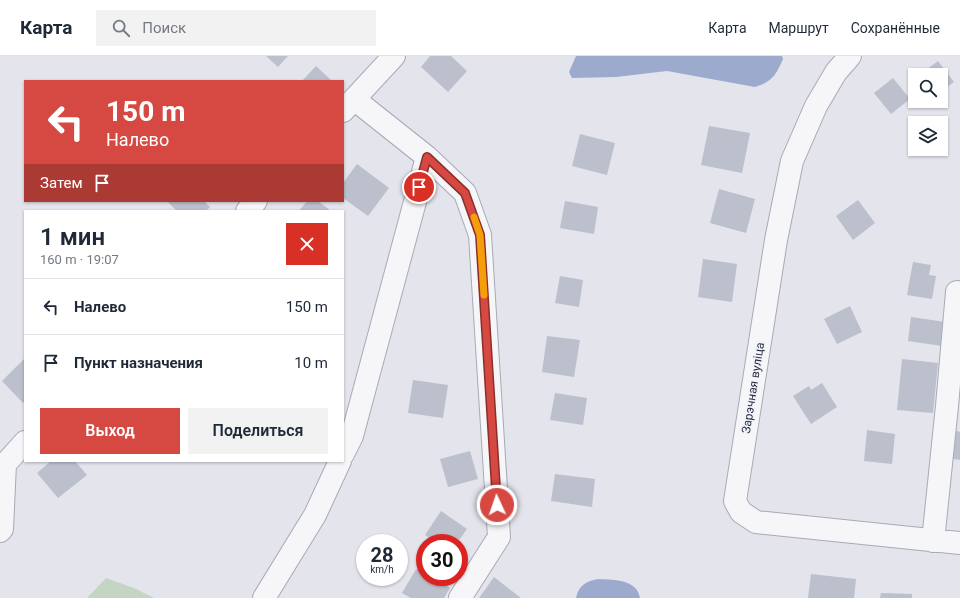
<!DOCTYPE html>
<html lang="ru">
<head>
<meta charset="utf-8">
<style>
	:root { --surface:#fff; --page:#f2f2f3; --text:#1f2937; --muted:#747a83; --line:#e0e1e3; --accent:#d64842 }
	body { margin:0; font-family:Roboto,sans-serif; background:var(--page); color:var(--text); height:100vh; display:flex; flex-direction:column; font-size:15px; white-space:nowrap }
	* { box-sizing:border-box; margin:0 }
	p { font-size:13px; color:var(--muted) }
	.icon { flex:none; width:22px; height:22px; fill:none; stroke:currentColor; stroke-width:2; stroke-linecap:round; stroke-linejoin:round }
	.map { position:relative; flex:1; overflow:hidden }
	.sheet { position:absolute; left:24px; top:154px; width:320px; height:252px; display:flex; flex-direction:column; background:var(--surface); border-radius:0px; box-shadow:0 1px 3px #0004 }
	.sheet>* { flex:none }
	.top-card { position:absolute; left:24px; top:24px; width:320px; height:122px; border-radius:0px; box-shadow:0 1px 3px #0004; background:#d64842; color:#fff; overflow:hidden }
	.controls { position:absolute; left:908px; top:12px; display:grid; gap:8px }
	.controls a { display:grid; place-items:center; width:40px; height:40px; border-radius:0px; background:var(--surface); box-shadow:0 1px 3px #0004; font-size:20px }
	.speed { position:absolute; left:356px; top:478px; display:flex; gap:8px; font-size:20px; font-weight:700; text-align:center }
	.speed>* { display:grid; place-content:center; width:52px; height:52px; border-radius:50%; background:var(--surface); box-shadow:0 1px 3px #0004; line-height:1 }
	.speed small { font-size:10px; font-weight:400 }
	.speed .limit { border:6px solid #d22; background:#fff; color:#111 }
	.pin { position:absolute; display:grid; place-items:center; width:34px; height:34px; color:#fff; margin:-17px; border:2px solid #fff; border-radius:50%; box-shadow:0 1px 4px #0007 }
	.me { position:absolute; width:44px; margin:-22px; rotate:357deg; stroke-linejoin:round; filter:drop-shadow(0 0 3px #0008) }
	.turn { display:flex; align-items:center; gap:14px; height:84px; padding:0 16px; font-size:18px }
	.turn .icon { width:52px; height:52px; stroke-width:2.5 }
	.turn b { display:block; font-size:28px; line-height:34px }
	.then { display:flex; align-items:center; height:38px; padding:0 16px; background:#0003; gap:8px; font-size:15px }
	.round { display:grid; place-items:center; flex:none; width:42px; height:42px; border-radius:0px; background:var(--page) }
	.overview { display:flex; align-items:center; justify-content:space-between; height:68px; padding:0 16px }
	h1 { font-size:24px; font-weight:600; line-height:30px }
	.primary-button { display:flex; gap:8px; margin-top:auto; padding:8px 16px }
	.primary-button a { flex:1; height:46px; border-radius:0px; background:var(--accent); color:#fff; font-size:16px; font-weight:600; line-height:46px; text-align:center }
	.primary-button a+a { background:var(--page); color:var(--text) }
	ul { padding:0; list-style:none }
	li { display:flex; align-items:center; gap:12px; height:56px; padding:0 16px; border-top:1px solid var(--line) }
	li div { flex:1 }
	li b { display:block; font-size:15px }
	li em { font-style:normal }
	header { display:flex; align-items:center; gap:24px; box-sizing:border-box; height:56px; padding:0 20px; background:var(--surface); border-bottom:1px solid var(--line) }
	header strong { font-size:19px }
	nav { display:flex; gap:22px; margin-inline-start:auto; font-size:14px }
	.search { width:280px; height:36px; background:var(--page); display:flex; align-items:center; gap:10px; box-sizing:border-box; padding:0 14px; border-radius:0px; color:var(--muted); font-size:15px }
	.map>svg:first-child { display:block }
</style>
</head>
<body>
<header>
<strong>Карта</strong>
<div class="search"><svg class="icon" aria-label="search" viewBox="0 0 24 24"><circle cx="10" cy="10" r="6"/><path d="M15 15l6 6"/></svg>Поиск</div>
<nav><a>Карта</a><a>Маршрут</a><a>Сохранённые</a></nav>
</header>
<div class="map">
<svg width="960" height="542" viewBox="0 0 960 542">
	<rect width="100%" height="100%" fill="#e3e4ec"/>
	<!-- green -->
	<path fill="#c4d6c3" d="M106,522L134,532L154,542H87Z"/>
	<!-- water -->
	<path fill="#9caacd" d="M576,0H782L783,3C776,19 772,26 755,31L667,15L616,21L572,22L569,16Z
		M599,523C614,524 637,523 640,542H576C579,529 586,525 599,523Z"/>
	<!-- building -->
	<path fill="#bcbfcc" d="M266,0H288L278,11Z
		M430,0H451L467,15L448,36L421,11Z
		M938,5L954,26L941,35V19H919Z
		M316,10L332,25H302Z
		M893,22L910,43L891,58L874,37Z
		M709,70L750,77L742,117L701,109Z
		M580,78L615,87L607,119L572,110Z
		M357,108L389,132L368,160L343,142V127Z
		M719,133L755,143L746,177L710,167Z
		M858,144L875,167L853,184L836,160Z
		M167,145H204L210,151L206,155H177Z
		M307,145H318L331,155H299Z
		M565,145L598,151L594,178L560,172Z
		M703,203L737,208L732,246L698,241Z
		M913,206L931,209L929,219L936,220L932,243L907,239Z
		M560,220L583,224L579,251L555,247Z
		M850,250L862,276L837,288L824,263Z
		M911,261L945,266L942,290L908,285Z
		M547,280L580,284L574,321L542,316Z
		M25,302V345L23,347L2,325Z
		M902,303L938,307L933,357L897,354Z
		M413,324L448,329L443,362L408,357Z
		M822,327L837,351L811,368L793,340L809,330L811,334Z
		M555,337L587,342L583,369L550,364Z
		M867,374L895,378L892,408L864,405Z
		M954,374L960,376V404L948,402Z
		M470,395L478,423L448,431L440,403Z
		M51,405H75L87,419L58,442L37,417Z
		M555,418L595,423L592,451L551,445Z
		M441,455L467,473L457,487H436L425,479Z
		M416,513L425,518V521H430L450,532L444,542H411L402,537Z
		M811,518L856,523L854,542H808Z
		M494,521L521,542H479Z
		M881,537L912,538V542H880Z"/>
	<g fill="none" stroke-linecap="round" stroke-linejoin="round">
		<!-- minor casing -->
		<g stroke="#a7aab7" stroke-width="24">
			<path id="minor" d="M850,0L836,16L816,50L792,105L776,184L735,445L741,456L756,466L960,487
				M354,43L427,101L465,137L480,179L499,481L460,542
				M343,55L394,0
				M247,155L256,145
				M343,398L352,380L427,101
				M0,408H5L25,386
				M0,475L2,473L5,408
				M933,485L947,350L957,236
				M264,542L315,459L340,405"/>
		</g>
		<!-- minor -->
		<use href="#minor" stroke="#f6f6f9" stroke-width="22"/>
	</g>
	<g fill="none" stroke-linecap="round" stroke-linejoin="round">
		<!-- route casing -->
		<g stroke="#8b2f2b" stroke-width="10">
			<path id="route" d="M419,131L427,101L465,137L480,179L497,449"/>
		</g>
		<!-- route -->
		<use href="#route" stroke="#d64842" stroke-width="7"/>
		<!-- slow -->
		<path stroke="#f59e0b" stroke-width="7" d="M474,161L480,179L484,239"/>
	</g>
	<g text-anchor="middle" stroke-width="3.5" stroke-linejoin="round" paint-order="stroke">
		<!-- street labels -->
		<g font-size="12" fill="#292e45" stroke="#f3f4f9">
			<text transform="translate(753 332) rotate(-81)" y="4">Зарэчная вуліца</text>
		</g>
	</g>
</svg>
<div class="controls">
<a><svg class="icon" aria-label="search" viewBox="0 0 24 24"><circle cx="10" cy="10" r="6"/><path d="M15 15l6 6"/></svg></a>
<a><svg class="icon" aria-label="layers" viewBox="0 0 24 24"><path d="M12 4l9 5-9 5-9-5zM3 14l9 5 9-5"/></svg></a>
</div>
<div class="speed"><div>28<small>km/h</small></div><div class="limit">30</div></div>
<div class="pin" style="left:419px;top:131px;background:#d93025"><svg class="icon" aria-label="arrive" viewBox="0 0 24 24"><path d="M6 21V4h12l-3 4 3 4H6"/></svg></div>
<svg class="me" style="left:497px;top:449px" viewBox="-20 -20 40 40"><circle r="17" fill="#d64842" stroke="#fff" stroke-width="3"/><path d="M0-11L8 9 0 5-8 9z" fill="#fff"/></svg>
<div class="top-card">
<div class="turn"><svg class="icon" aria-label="left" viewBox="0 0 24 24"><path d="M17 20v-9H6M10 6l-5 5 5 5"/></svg><div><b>150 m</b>Налево</div></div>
<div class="then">Затем<svg class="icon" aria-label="arrive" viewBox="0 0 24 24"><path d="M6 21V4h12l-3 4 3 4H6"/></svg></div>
</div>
<section class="sheet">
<div class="overview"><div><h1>1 мин</h1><p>160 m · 19:07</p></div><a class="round" style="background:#d93025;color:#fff"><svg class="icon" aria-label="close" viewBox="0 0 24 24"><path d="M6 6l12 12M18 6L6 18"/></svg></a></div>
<ul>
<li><svg class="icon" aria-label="left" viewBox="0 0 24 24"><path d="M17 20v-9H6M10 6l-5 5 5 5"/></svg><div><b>Налево</b></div><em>150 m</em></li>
<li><svg class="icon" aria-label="arrive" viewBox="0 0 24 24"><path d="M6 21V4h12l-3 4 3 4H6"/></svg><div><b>Пункт назначения</b></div><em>10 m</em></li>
</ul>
<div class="primary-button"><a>Выход</a><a>Поделиться</a></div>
</section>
</div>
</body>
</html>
